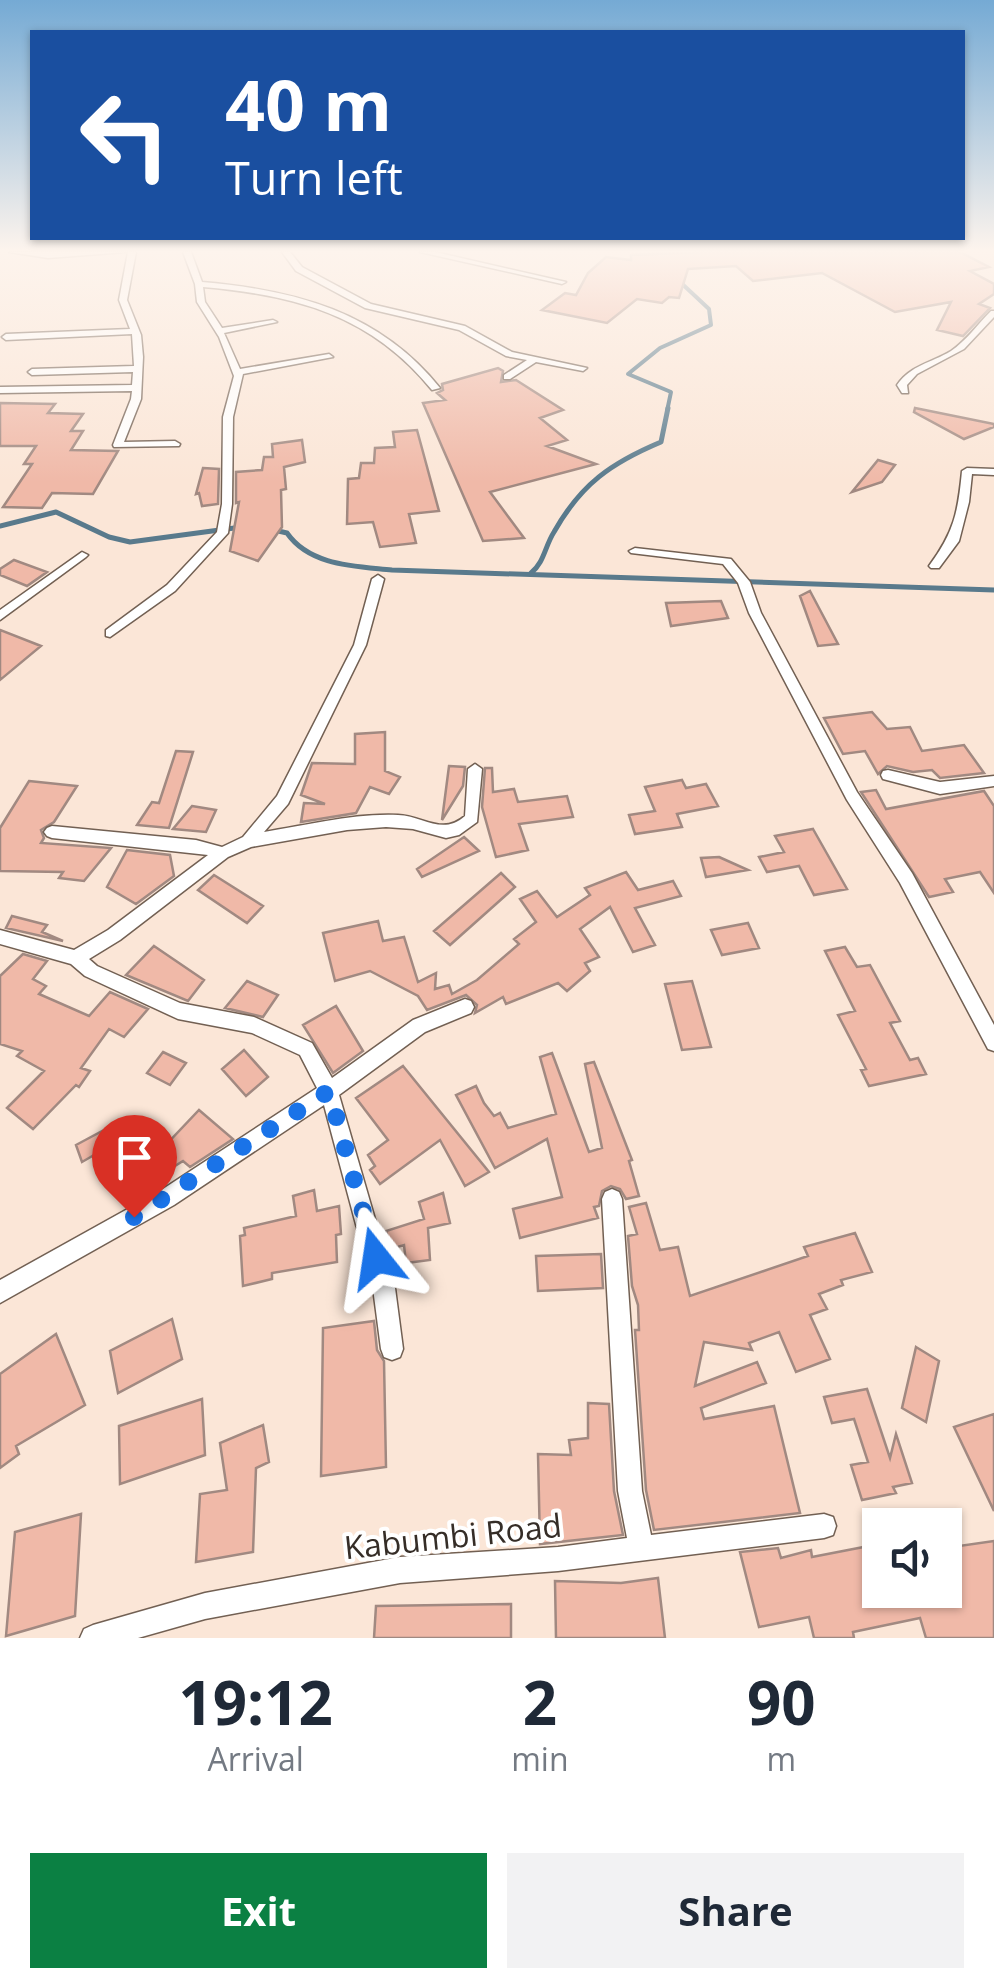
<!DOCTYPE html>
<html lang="en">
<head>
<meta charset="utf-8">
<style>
	:root { --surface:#fff; --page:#f2f2f3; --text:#1f2937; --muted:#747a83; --accent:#0b8043 }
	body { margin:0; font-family:"Open Sans",sans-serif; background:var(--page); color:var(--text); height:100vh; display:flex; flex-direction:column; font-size:38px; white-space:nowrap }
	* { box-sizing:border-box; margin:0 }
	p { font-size:32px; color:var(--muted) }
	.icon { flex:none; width:55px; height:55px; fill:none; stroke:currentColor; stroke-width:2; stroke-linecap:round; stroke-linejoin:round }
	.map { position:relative; height:1638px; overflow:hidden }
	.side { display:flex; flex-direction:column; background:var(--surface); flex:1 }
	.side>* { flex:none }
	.guide { position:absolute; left:30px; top:30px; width:935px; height:210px; border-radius:0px; box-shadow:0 2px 8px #0004; background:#1a4fa0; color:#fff; overflow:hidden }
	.controls { position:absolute; left:862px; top:1508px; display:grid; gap:20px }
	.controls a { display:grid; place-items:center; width:100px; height:100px; border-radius:0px; background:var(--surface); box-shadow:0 2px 8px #0004; font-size:50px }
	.pin { position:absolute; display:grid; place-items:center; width:85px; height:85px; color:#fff; margin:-102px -42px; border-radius:50% 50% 50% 0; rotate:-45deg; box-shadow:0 0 10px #0007 }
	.pin .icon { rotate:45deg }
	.me { position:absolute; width:110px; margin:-55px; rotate:345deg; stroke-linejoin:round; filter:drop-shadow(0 0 8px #0008) }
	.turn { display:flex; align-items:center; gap:35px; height:210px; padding:0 30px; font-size:45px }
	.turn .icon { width:130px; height:130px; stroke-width:2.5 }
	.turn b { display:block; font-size:70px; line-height:85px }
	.eta { display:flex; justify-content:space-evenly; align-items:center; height:170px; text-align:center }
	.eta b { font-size:60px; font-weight:700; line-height:70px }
	.cta { display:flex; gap:20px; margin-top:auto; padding:20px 30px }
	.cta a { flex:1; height:115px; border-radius:0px; background:var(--accent); color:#fff; font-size:40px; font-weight:700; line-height:115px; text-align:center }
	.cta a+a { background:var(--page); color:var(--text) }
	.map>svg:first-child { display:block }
</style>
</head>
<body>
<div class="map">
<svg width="994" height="1638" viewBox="0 0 994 1638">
	<rect width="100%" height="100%" fill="#fbe6d7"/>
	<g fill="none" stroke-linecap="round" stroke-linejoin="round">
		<!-- stream-far1 -->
		<path stroke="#597a8c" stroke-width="4" d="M667,411L671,392L628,374L660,348L711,325L709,309L678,280"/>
		<!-- stream -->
		<path stroke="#597a8c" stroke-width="5" d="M0,526L56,512L109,537L130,542L242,527
			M274,530L287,533C310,566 355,566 392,570L994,590
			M531,573C544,563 545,546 554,532C581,484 611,463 661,442L668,408"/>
	</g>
	<!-- building -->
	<path fill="#f0b9a8" stroke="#a18981" stroke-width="2.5" d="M701,252H960L989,267L970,271L994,284V294L979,304L990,308L963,336L937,330L951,302L895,312L822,273L753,281L736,266L688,269L679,298L669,297L662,303L637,299L607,323L542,310L565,293L576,295L588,273L606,257L631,260V255Z
		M498,368L503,371L501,382L516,380L563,410L540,418L567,440L547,446L596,464L490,492L524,538L483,541L423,403L445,400L437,393L443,390L442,384Z
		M0,403L55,404L48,413L83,414L71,431H83L71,450L118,451L93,494L52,493L42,508L3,507L32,464H24L36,446H0Z
		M915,408L994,424V427L964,439L914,412Z
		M417,430L439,511L409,514L416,543L380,547L373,522L347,524L348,479L359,478L361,463H374L375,448L395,447L393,432Z
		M302,440L305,462L284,467L286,489L281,490L282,527L258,561L230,551L239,502L236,503V472L262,470L264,457H273L272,444Z
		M878,460L895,465L882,482L852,492Z
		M203,468L219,469L218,504L202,506L199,493L196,494Z
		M14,560L47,572L27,586L0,575V569Z
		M810,591L838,644L818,646L800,596Z
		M721,601L728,618L671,626L666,603Z
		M0,630L41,646L0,680Z
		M872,712L887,729L910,727L922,751L964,745L984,773L940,778L932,770L913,772L887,766L878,774L865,751L843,754L824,718Z
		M385,732V771L400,777L389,794L370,787L356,813L301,822L304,803L325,804L301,795L312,763L355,764V734Z
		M176,751L193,752L169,828L137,825L152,802L159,803Z
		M449,766L465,767L463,786L442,820Z
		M485,768H492L493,792L514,789L518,802L567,796L573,817L519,824L528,850L496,857L482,807Z
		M682,780L686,788L706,784L718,806L677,814L682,827L635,834L629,815L655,811L645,787Z
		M29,781L77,786L54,822L41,830L44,838L41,843L111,848L84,881L59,878L63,872L0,871V828Z
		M876,790L886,809L984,791L994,806V893L980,872L945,879L953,892L929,897L861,792Z
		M192,806L216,810L206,832L173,829Z
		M813,829L847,889L814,895L799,866L767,872L759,857L784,852L775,836Z
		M464,837L479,851L422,877L417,869Z
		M127,850L170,855L174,876L136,904L107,887Z
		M719,857L748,870L706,877L701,858Z
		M626,872L638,890L673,881L681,896L635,908L655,945L633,952L610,907L580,929L599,957L585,963L590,971L567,991L558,983L506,1004L503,997L475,1013L477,1005L466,995L427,1010L418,996L370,971L335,981L323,933L378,921L383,941L404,937L418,982L436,973L435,989L449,985L452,994L477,980L519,944L514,939L536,922L520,899L537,891L557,917L590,895L585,888Z
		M501,873L515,887L450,945L434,931Z
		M214,875L263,906L247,923L198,890Z
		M12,916L47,925L42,932L63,941L6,928Z
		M748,923L759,948L722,955L711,930Z
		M154,946L204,980L188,1001L126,975Z
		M845,947L857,967L870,965L900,1021L890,1023L910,1060L918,1058L926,1074L869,1086L861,1070L866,1069L838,1015L855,1011L825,951Z
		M23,954L47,961L33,979L46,986L39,994L89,1016L110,992L148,1009L124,1037L109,1029L81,1068L90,1071L79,1087L76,1085L33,1129L7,1108L44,1071L17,1056L22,1051L0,1044V976Z
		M247,981L278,995L263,1017L225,1008Z
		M692,981L711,1047L682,1050L665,984Z
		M336,1006L363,1051L333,1073L303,1025Z
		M244,1050L268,1077L246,1096L222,1069Z
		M163,1052L186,1063L170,1085L147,1073Z
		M552,1053L589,1152L602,1148L585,1064L594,1062L632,1160L629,1161L639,1196L626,1199L620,1189L611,1186L602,1191L599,1206L594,1207L598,1218L520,1238L513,1209L562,1197L547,1139L495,1168L456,1095L476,1086L484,1103L494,1116L500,1113L508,1128L556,1114L540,1057Z
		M403,1066L489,1172L465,1186L440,1140L380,1184L370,1170L375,1166L368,1155L388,1140L356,1098Z
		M199,1110L233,1139L190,1167L183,1161L154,1179L137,1142L152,1133L160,1151Z
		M119,1122L125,1137L82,1162L76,1145Z
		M314,1190L317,1211L339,1206L341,1234L336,1235L337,1262L272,1273V1279L243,1286L240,1236L245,1235L244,1228L296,1216L293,1196Z
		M443,1193L450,1223L428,1228L430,1260L406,1263L404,1245L390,1249L386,1231L424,1219L419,1202Z
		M646,1203L660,1250L678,1247L690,1296L808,1256L804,1247L855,1233L872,1272L841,1280L843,1285L819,1294L827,1309L810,1315L830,1359L796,1372L779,1332L749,1343L752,1350L704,1342L695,1386L757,1362L766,1383L701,1408L704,1419L774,1406L800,1513L654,1530L646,1490L635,1330H639L638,1305L632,1286L628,1236L637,1234L629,1207Z
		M601,1254L603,1288L538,1291L536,1256Z
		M172,1319L182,1359L118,1393L110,1351Z
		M374,1321L377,1350L384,1361L386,1467L321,1476L323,1328Z
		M56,1334L85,1405L16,1446L19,1454L0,1468V1374Z
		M916,1347L939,1361L926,1422L902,1408Z
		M867,1389L890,1458L896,1434L912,1483L893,1487L896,1493L862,1500L851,1465L868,1462L854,1419L832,1423L824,1397Z
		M202,1399L205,1455L120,1484L119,1426Z
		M588,1403L609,1404L614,1491L623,1535L540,1544L538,1454L571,1455L569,1440L588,1438Z
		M994,1414V1511L954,1427Z
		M263,1425L269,1462L256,1468L253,1552L196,1562L200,1494L227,1490L220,1443Z
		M81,1514L75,1616L6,1636L15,1532Z
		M994,1541V1638H926L920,1618L853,1632L854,1638H814L809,1617L759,1627L740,1552L778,1548L781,1558L811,1550L812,1557L874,1545L880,1564V1590H888L890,1595L945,1590V1548Z
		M658,1578L665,1638H556L555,1581L621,1583Z
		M511,1604V1638H374L376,1606Z"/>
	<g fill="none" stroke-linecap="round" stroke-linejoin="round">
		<!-- minor casing -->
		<g stroke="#726053" stroke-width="3">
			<path id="minor" d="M9,252H126L48,258Z
				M128,252H136L127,300L141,335L143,357L141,399L124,442L175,441L180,444L179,446L114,447L113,445L131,399L132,391L0,393V387L132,385L133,372L32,375L28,372L32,369L134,366L132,334L6,340L2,337L6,334L130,329L119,300Z
				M183,252H191L202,282C295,290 379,312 440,388L432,390C371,315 296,295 203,287L205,302L222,328L273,320L277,322L224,333L240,369L329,354L333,357L243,374L233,417L232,504L228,533L175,591L110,637L106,636V630L167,585L217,532L222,504L223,417L234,376L219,337L197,302L195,284Z
				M282,252H290L302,267L371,304L465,326L512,352L587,368L583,371L536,362L510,379H504V375L527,360L506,356L459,330L365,308L296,271Z
				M420,252H435L566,282L562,284Z
				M991,311H994V317L964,349L917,374L907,385L908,393H902L897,385C911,365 931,363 951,351C966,341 978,324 991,311Z
				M967,468L994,469V475L972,474L969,502L959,541L939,568H931L929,566C954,532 958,513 962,471Z
				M635,548L731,559L750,582L761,613L857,792L912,873L994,1025V1051L988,1049L900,883L847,800L749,613L738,583L723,564L631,553L629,551Z
				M82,552L88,555L86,557L0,620V610Z
				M378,575L384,579L366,645L288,804L264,832C308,825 354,813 398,815C424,816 442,836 465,816L468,769L475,764L482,769L477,822L459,835L446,838L413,829L386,827L347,830L251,847L228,857L120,940L89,959L97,966L180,1003L254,1017L312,1043L332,1078L413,1020L465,999L471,1001L474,1007L471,1013L425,1032L339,1095L395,1288L403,1349L400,1357L392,1360L384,1357L381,1349L373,1288L324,1105L174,1205L0,1303V1280L160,1191L317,1088L300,1055L252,1033L178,1019L85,976L71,964L0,944V930L74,950L108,930L208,855L52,838L47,836L44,832L47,828L52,826L196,840L222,847L243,837L277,796L354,645L372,579Z
				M888,770L940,782L994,776V786L940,794L883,779L881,775L883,771Z
				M612,1189L619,1192L622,1199L642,1491L651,1535L824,1514L833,1517L836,1526L833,1535L824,1538L558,1571L400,1583L205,1619L138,1638H80L84,1629L93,1625L205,1593L400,1557L558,1547L627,1538L618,1491L602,1199L605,1192Z"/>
		</g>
		<!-- minor -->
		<use href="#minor" fill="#fff" fill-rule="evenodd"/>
	</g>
	<!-- sky -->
	<linearGradient id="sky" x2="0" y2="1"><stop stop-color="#75aad4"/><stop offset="0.52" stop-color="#fdf4ed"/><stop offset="1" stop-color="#fdf4ed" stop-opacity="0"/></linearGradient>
	<rect width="994" height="482" fill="url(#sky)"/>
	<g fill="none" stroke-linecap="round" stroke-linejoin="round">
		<!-- route -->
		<path stroke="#1a73e8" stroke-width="18" stroke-dasharray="0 32.4" d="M134,1217L329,1091L376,1258"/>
	</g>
	<g text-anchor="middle" stroke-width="8" stroke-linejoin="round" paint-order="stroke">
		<!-- near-street labels -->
		<g font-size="32" fill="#352d27" stroke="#fff">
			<text transform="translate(453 1537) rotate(-6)" y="11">Kabumbi Road</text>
		</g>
	</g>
</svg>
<div class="controls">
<a><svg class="icon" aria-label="sound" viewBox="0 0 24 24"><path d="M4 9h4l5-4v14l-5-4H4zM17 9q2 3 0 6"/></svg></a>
</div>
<div class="pin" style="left:134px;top:1217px;background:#d93025"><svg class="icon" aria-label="arrive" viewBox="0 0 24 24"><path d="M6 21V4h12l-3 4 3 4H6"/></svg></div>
<svg class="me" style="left:376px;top:1258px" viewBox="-20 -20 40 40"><path d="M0-17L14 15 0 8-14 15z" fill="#1a73e8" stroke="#fff" stroke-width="4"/></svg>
<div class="guide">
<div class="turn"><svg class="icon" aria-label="left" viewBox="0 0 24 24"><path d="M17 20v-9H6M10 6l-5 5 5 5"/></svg><div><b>40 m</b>Turn left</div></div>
</div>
</div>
<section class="side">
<div class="eta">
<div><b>19:12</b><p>Arrival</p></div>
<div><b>2</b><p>min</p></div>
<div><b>90</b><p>m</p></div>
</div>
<div class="cta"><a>Exit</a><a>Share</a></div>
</section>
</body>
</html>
